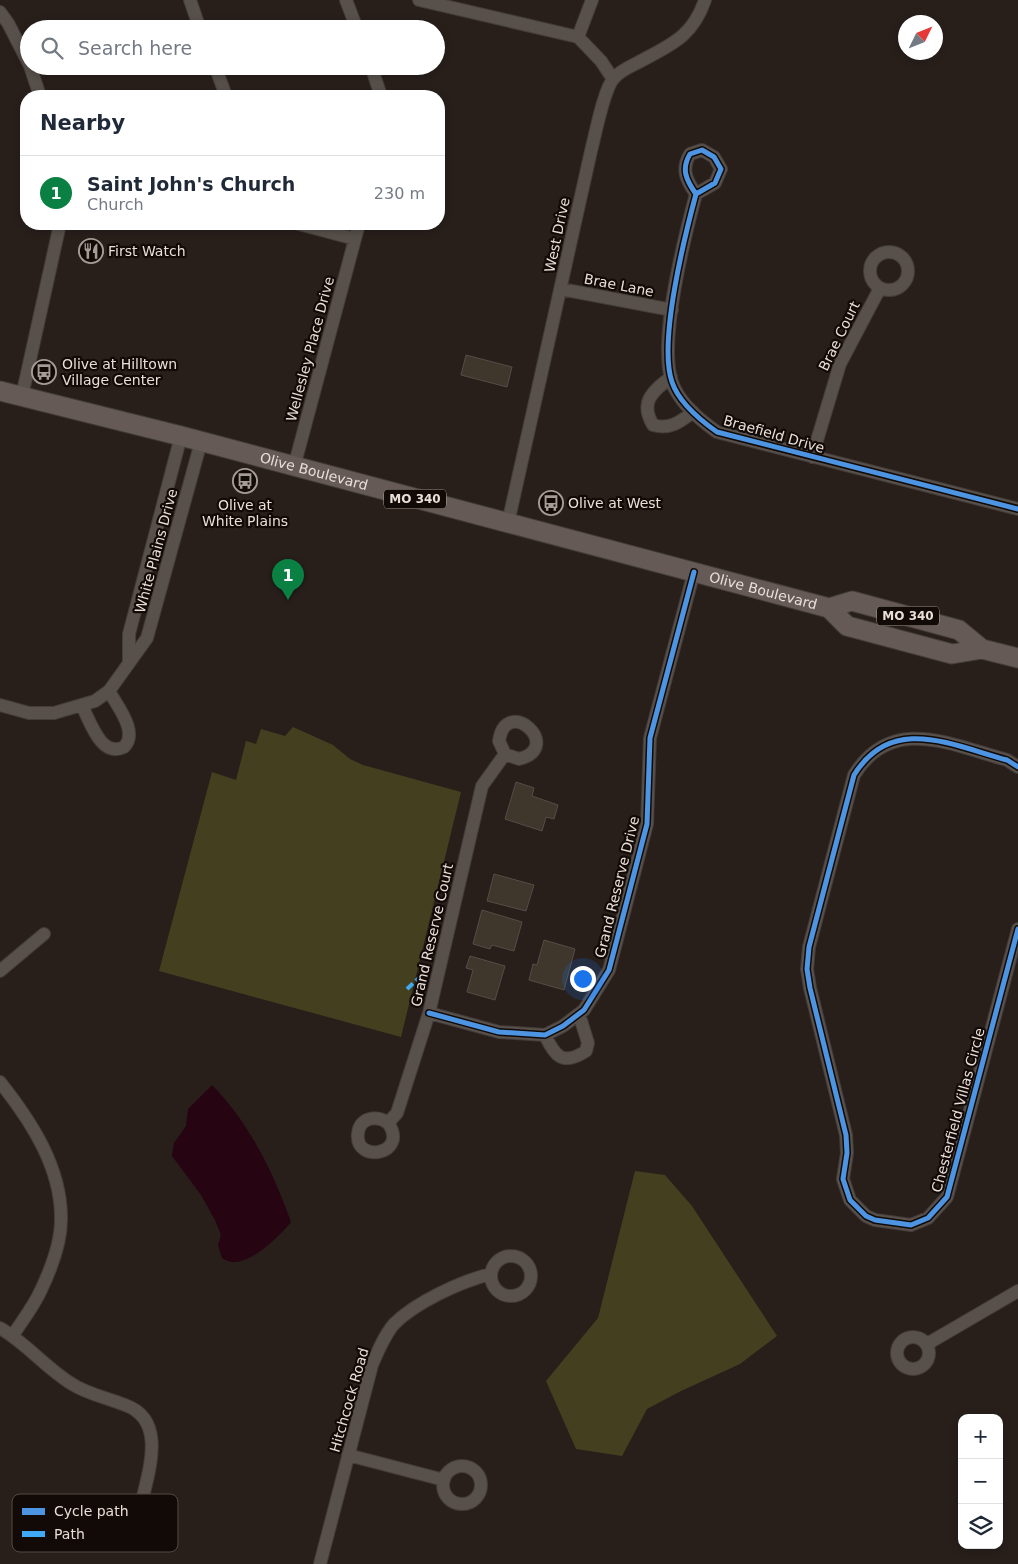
<!DOCTYPE html>
<html lang="en">
<head>
<meta charset="utf-8">
<style>
	:root { --surface:#fff; --page:#f6f6f7; --text:#1f2937; --muted:#747a83; --line:#e0e1e3; --accent:#0b8043 }
	body { margin:0; font-family:"DejaVu Sans",sans-serif; background:var(--page); color:var(--text) }
	.controls { position:absolute; right:15px; bottom:15px; display:grid; overflow:hidden; border-radius:10px; box-shadow:0 2px 8px #0003 }
	.controls button { width:45px; height:45px; display:grid; place-items:center; padding:0; border:0; border-bottom:1px solid var(--line); background:var(--surface); color:var(--text); font:25px sans-serif }
	.compass { position:absolute; left:898px; top:15px; width:45px; height:45px; border-radius:50%; background:var(--surface); box-shadow:0 2px 8px #0003; rotate:47deg }
	.you { position:absolute; left:582px; top:978px; width:18px; height:18px; margin:-12px; border:4px solid #fff; border-radius:50%; background:#1a73e8; box-shadow:0 0 0 8px #1a73e833 }
	.badge { display:grid; place-items:center; width:32px; height:32px; border-radius:50%; background:var(--accent); color:#fff; font-size:16px; font-weight:700 }
	.pin { position:absolute; translate:-50% -41px; filter:drop-shadow(0 1px 2px #0008) }
	.pin::after { content:''; position:absolute; top:26px; width:18px; height:15px; background:inherit; clip-path:polygon(0 0,100% 0,50% 100%) }
	.list { margin:0; padding:0; list-style:none }
	h2 { display:flex; justify-content:space-between; align-items:center; height:65px; margin:0; padding:0 20px; font-size:21px }
	h2 small { font-size:16px; font-weight:400; color:var(--muted) }
	.list li { display:grid; grid-template-columns:32px 1fr auto; gap:15px; align-items:center; box-sizing:border-box; height:75px; padding:0 20px; border-top:1px solid var(--line) }
	.list b { display:block; font-size:19px; white-space:nowrap }
	.list p { margin:0; font-size:16px; white-space:nowrap; color:var(--muted) }
	.list em { font-size:16px; font-style:normal; color:var(--muted) }
	.icon { flex:none; width:28px; height:28px; fill:none; stroke:currentColor; stroke-width:2; stroke-linecap:round; stroke-linejoin:round }
	.map { position:relative; flex:none; width:1018px; height:1564px; overflow:hidden }
	.search { position:absolute; background:var(--surface); box-shadow:0 2px 8px #0003; left:20px; top:20px; width:425px; height:55px; display:flex; align-items:center; gap:12px; box-sizing:border-box; padding:0 18px; border-radius:28px; color:var(--muted); font-size:19px }
	.panel { position:absolute; background:var(--surface); box-shadow:0 2px 8px #0003; left:20px; top:90px; width:425px; height:140px; border-radius:20px }
	.map>svg:first-child { display:block }
	.green { fill:#443f1e }
	.water { fill:#260412 }
	.building { fill:#3f362c; stroke:#544d48 }
	.lines { fill:none; stroke-linecap:round; stroke-linejoin:round }
	.street-casing { stroke:#443c39; stroke-width:14 }
	.primary-casing { stroke:#443c39; stroke-width:21 }
	.street { stroke:#57504b; stroke-width:12 }
	.primary { stroke:#655a56; stroke-width:19 }
	.quiet { stroke:#3fa9f5; stroke-width:4; stroke-dasharray:8 4; stroke-linecap:butt }
	.cycleway-casing { stroke:#110a06; stroke-width:8 }
	.cycleway { stroke:#4d94e3; stroke-width:5 }
	.labels { text-anchor:middle; dominant-baseline:central; stroke-width:4.5; stroke-linejoin:round; paint-order:stroke }
	.shield { fill:#110a06; stroke:#a99e99; stroke-width:1 }
	.shield-label { font-size:12px; font-weight:bold; fill:#eaded8 }
	.street-label { font-size:14px; fill:#eaded8; stroke:#110a06 }
	.poi-label { font-size:14px; fill:#eaded8; stroke:#110a06; text-anchor:start }
	.key { fill:#110a06; stroke:#524a45; stroke-width:1 }
	.key-label { font-size:14px; fill:#eaded8 }
</style>
</head>
<body>
<div class="map">
<svg width="1018" height="1564" viewBox="0 0 1018 1564">
	<rect width="100%" height="100%" fill="#281f1b"/>
	<!-- green -->
	<path class="green" d="M293,727L333,745L350,759L363,765L461,792L401,1037L159,971L212,772L236,780L246,741L256,744L261,729L285,736Z
		M635,1171L665,1175L692,1206L777,1336L740,1364L681,1391L647,1409L622,1456L576,1449L546,1381L598,1318Z"/>
	<!-- water -->
	<path class="water" d="M212,1085C250,1124 273,1172 291,1222C280,1236 252,1263 233,1262C230,1262 225,1260 222,1258L218,1245L221,1235L215,1220L201,1195L172,1156L174,1143L186,1126L188,1109Z"/>
	<!-- building -->
	<path class="building" d="M466,355L512,367L507,387L461,375Z
		M516,782L534,788L532,796L558,805L554,819L546,817L542,831L505,819Z
		M494,874L534,885L526,911L487,901Z
		M482,910L522,922L514,951L492,945L490,949L473,944Z
		M544,940L575,949L564,990L529,980L533,964L537,965Z
		M470,956L505,966L495,1000L467,992L473,970L466,968Z"/>
	<g class="lines">
		<defs>
			<path id="street" d="M190,0L200,29
				M346,0L357,29
				M419,0L578,37L601,61L613,79
				M0,12L8,23L29,64
				M578,37L592,0
				M30,66L40,96
				M215,66L226,96
				M371,66L381,96
				M696,194C686,180 681,169 690,154L702,150L714,157L721,169L715,183L696,194C685,235 658,342 672,382C679,403 700,420 717,432L1018,509
				M299,224L355,239
				M870 271a19 19 0 1 1 38 0a19 19 0 1 1-38 0Z
				M561,289L672,310
				M671,377C653,391 639,402 653,425C670,430 680,422 693,412
				M22,396L60,224
				M812,457L840,364L880,288
				M294,467L359,224
				M508,523L591,151C595,136 604,88 614,78C620,71 629,67 637,63C670,45 692,38 705,0
				M129,662V634L181,436
				M0,705L29,713H54L95,701L109,691L147,638L201,442
				M82,706C91,723 101,758 124,747C139,732 117,706 109,691
				M1018,767L1007,760C951,745 892,714 854,775L809,947L807,969L810,988L846,1135L847,1153L843,1179L850,1200L866,1216L875,1220L911,1225L928,1218L947,1197L1018,929
				M0,971L44,934
				M429,1013L499,1032L545,1035L563,1026L584,1010L609,970L647,824L650,738L694,572
				M545,1035C555,1057 563,1066 586,1051L588,1043L579,1014
				M0,1082C31,1121 62,1168 61,1220C61,1243 51,1269 41,1290C34,1306 22,1321 13,1335
				M388,1123C377,1115 360,1117 358,1133C354,1165 410,1154 388,1123L397,1113L429,1013L482,786L505,754L519,759C565,747 506,694 499,741L505,754
				M491 1276a20 20 0 1 1 40 0a20 20 0 1 1-40 0Z
				M0,1328C26,1343 46,1368 72,1384C87,1394 108,1398 125,1405C168,1420 148,1473 141,1505
				M897 1353a16 16 0 1 1 32 0a16 16 0 1 1-32 0Z
				M927,1344L1018,1291
				M348,1455L444,1480
				M443 1485a19 19 0 1 1 38 0a19 19 0 1 1-38 0Z
				M117 1521a17 17 0 1 1 34 0a17 17 0 1 1-34 0Z
				M320,1564L372,1365C378,1351 384,1336 394,1324C416,1302 460,1282 490,1274"/>
			<g id="primary">
				<path id="s1" d="M0,391L181,436L829,608L847,626L952,654L982,649"/>
				<path d="M829,608L852,601L959,630L982,649L1018,658"/>
			</g>
		</defs>
		<!-- street casing -->
		<use href="#street" class="street-casing"/>
		<!-- primary casing -->
		<use href="#primary" class="primary-casing"/>
		<!-- street -->
		<use href="#street" class="street"/>
		<!-- primary -->
		<use href="#primary" class="primary"/>
		<!-- quiet -->
		<path class="quiet" d="M407,989L420,977"/>
		<defs>
			<path id="cycleway" d="M696,194C686,180 681,169 690,154L702,150L714,157L721,169L715,183L696,194C685,235 658,342 672,382C679,403 700,420 717,432L1018,509
				M1018,767L1007,760C951,745 892,714 854,775L809,947L807,969L810,988L846,1135L847,1153L843,1179L850,1200L866,1216L875,1220L911,1225L928,1218L947,1197L1018,929
				M429,1013L499,1032L545,1035L563,1026L584,1010L609,970L647,824L650,738L694,572"/>
		</defs>
		<!-- cycleway casing -->
		<use href="#cycleway" class="cycleway-casing"/>
		<!-- cycleway -->
		<use href="#cycleway" class="cycleway"/>
	</g>
	<!-- icons -->
	<defs>
		<symbol id="restaurant-ring" viewBox="-11 -11 22 22"><circle r="9.5" fill="#110a06" stroke="#a69b96" stroke-width="1.5"/><path d="M-5-6h1v4h1v-4h1v4h1v-4h1v5L-1.5 .5V6h-2V.5L-5-1ZM5-6V6H3V1.5H1.5Q1.5-4 5-6Z" fill="#a69b96"/></symbol>
		<symbol id="bus-ring" viewBox="-11 -11 22 22"><circle r="9.5" fill="#110a06" stroke="#a69b96" stroke-width="1.5"/><path d="M-5-6H5V4H4V6H2V4H-2V6H-4V4H-5ZM-3.5-4V0h7V-4ZM-3.5 1.2v1.5H-2V1.2ZM2 1.2v1.5H3.5V1.2Z" fill="#a69b96"/></symbol>
	</defs>
	<g fill-rule="evenodd">
		<use href="#restaurant-ring" x="77" y="237" width="28" height="28"/>
		<use href="#bus-ring" x="30" y="358" width="28" height="28"/>
		<use href="#bus-ring" x="231" y="467" width="28" height="28"/>
		<use href="#bus-ring" x="537" y="489" width="28" height="28"/>
	</g>
	<g class="labels">
		<!-- shield labels -->
		<g class="shield">
			<rect x="384" y="489.5" width="62" height="19" rx="4"/>
			<rect x="877" y="606.5" width="62" height="19" rx="4"/>
		</g>
		<g class="shield-label">
			<text x="415" y="499">MO 340</text>
			<text x="908" y="616">MO 340</text>
		</g>
		<!-- street labels -->
		<g class="street-label">
			<text transform="translate(557 235) rotate(-78)">West Drive</text>
			<text transform="translate(619 285) rotate(11)">Brae Lane</text>
			<text transform="translate(839 336) rotate(-64)">Brae Court</text>
			<text transform="translate(310 349) rotate(-75)">Wellesley Place Drive</text>
			<text transform="translate(774 434) rotate(16)">Braefield Drive</text>
			<text stroke="none"><textPath href="#s1" startOffset="324">Olive Boulevard</textPath></text>
			<text transform="translate(156 551) rotate(-75)">White Plains Drive</text>
			<text stroke="none"><textPath href="#s1" startOffset="789">Olive Boulevard</textPath></text>
			<text transform="translate(617 887) rotate(-76)">Grand Reserve Drive</text>
			<text transform="translate(432 935) rotate(-77)">Grand Reserve Court</text>
			<text transform="translate(958 1110) rotate(-75)">Chesterfield Villas Circle</text>
			<text transform="translate(349 1400) rotate(-74)">Hitchcock Road</text>
		</g>
		<!-- poi labels -->
		<g class="poi-label">
			<text x="108" y="251">First Watch</text>
			<text x="62" y="364">Olive at Hilltown<tspan x="62" dy="16">Village Center</tspan></text>
			<text x="568" y="503">Olive at West</text>
			<text x="245" y="505" text-anchor="middle">Olive at<tspan x="245" dy="16">White Plains</tspan></text>
		</g>
	</g>
	<!-- legend -->
	<rect x="12" y="1494" width="166" height="58" rx="8" class="key"/>
	<rect x="22" y="1508" width="23" height="7" fill="#4d94e3"/>
	<rect x="22" y="1531" width="23" height="6" fill="#3fa9f5"/>
	<g class="key-label">
		<text x="54" y="1516">Cycle path</text>
		<text x="54" y="1539">Path</text>
	</g>
</svg>
<div class="controls">
<button>+</button>
<button>−</button>
<button><svg class="icon" aria-label="layers" viewBox="0 0 24 24"><path d="M12 4l9 5-9 5-9-5zM3 14l9 5 9-5"/></svg></button>
</div>
<svg class="compass" viewBox="-18 -18 36 36"><path d="M0-13l5 13h-10z" fill="#e53935"/><path d="M0 13l5-13h-10z" fill="#747a83"/></svg>
<div class="you"></div>
<div class="pin badge" style="left:288px;top:600px">1</div>
<div class="search"><svg class="icon" aria-label="search" viewBox="0 0 24 24"><circle cx="10" cy="10" r="6"/><path d="M15 15l6 6"/></svg>Search here</div>
<section class="panel">
<h2>Nearby<small></small></h2>
<ul class="list">
<li><span class="badge">1</span><div><b>Saint John's Church</b><p>Church</p></div><em>230 m</em></li>
</ul>
</section>
</div>
</body>
</html>
